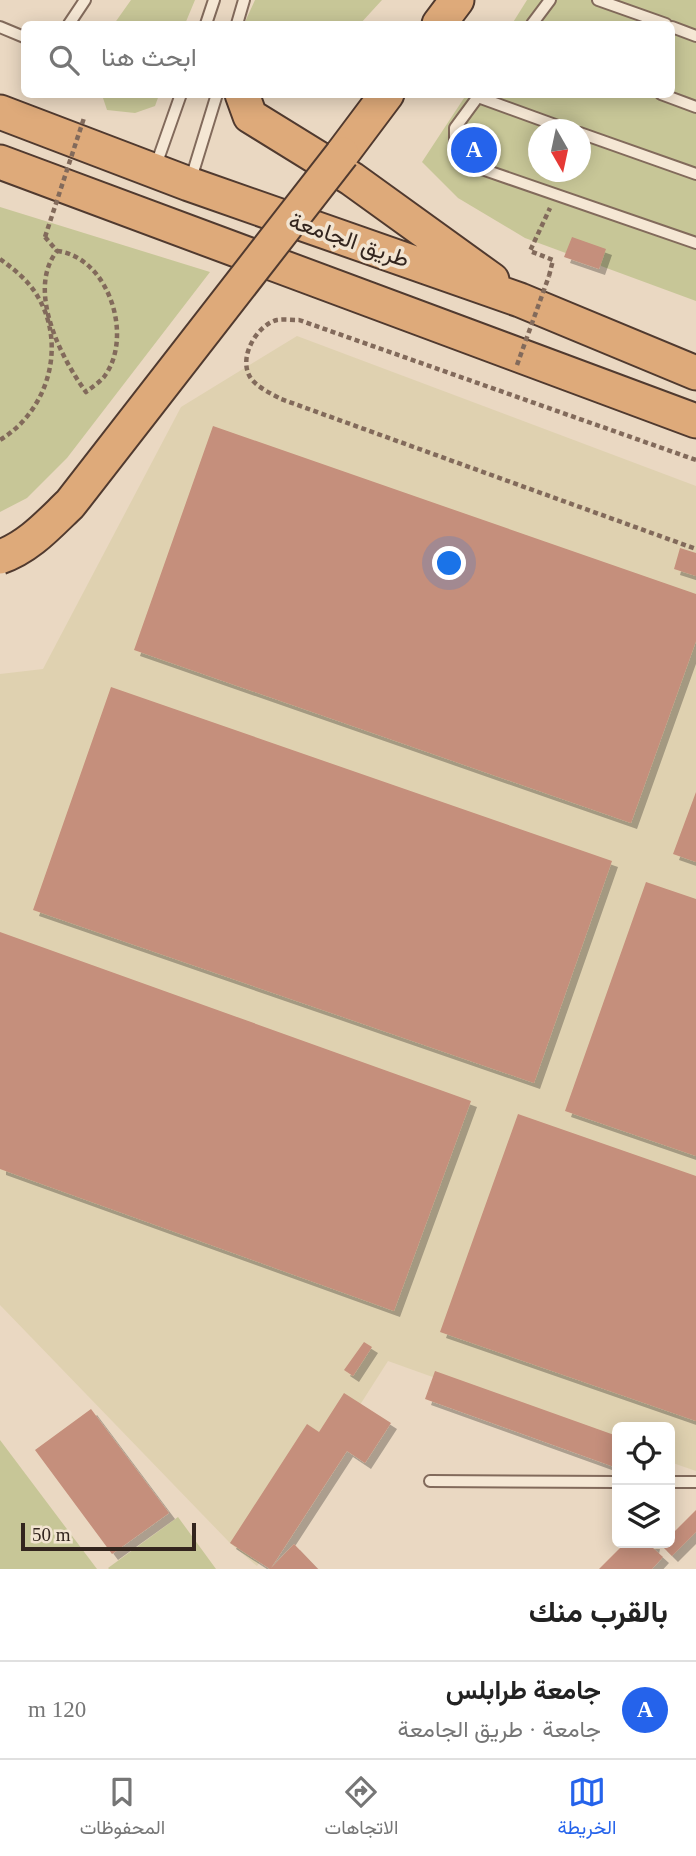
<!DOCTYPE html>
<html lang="ar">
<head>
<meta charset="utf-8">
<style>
	:root { --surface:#fff; --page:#f2f2f2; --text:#222; --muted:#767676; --line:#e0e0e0; --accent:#2563eb }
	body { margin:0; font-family:"Times New Roman",Vazirmatn,serif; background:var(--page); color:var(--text); direction:rtl }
	.controls { position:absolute; right:21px; bottom:21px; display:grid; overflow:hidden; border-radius:10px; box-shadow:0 4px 18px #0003 }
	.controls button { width:63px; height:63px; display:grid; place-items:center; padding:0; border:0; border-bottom:2px solid var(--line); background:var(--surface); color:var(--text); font:35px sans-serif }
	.compass { position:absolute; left:528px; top:119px; width:63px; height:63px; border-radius:50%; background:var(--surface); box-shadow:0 4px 18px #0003; rotate:171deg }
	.scale { position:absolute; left:21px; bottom:18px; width:175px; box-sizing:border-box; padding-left:7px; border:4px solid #33251e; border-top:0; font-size:19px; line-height:24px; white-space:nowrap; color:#33251e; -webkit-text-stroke:5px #f2e4d1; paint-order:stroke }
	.you { position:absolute; left:450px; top:564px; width:24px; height:24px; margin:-18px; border:5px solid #fff; border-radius:50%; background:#1a73e8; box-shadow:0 0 0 10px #1a73e833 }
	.badge { display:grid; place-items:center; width:46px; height:46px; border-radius:50%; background:var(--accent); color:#fff; font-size:23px; font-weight:700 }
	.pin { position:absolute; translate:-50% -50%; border:4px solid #fff; box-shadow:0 2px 7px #0006 }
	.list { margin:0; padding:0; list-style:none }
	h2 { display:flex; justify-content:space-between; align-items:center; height:91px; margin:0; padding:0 28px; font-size:30px }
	h2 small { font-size:23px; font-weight:400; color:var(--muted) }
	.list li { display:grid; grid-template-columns:46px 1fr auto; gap:21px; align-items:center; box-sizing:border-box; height:98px; padding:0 28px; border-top:2px solid var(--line) }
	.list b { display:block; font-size:26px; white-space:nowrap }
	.list p { margin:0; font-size:23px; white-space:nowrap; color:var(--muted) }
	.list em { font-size:23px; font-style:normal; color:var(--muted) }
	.icon { flex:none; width:38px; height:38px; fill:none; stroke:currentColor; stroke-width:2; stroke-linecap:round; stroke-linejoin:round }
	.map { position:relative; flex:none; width:696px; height:1569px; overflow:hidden; direction:ltr }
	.search { position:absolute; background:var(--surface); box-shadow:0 4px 18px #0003; left:21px; right:21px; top:21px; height:77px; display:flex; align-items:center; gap:18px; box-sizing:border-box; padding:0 24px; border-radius:10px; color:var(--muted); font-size:26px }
	.sheet { height:189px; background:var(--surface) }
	nav { display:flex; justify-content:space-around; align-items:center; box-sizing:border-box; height:98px; border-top:2px solid var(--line); background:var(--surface); font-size:19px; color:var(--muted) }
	nav a { display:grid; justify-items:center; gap:4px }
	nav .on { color:var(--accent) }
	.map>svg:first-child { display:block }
	.farmland { fill:#dfd1b0 }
	.green { fill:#c7c697; fill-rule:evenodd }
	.building { fill:#c58f7b; filter:url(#shadow) }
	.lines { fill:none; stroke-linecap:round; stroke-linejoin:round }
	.service-casing { stroke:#826a5b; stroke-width:14 }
	.trunk-casing { stroke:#503a2f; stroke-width:37 }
	.path { stroke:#826a5b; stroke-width:4.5; stroke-dasharray:5 3.5; stroke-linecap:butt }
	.service { stroke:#f5e7d4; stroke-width:10 }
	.trunk { stroke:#deaa7a; stroke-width:33 }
	.trunk-bridge-casing { stroke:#503a2f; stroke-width:37; stroke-linecap:butt }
	.path-bridge { stroke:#826a5b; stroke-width:4.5; stroke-dasharray:5 3.5; stroke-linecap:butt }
	.trunk-bridge { stroke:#deaa7a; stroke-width:33 }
	.labels { text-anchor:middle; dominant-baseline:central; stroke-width:7; stroke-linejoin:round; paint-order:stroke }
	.street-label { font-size:23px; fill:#33251e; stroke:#f2e4d1 }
</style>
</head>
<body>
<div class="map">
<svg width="696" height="1569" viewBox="0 0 696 1569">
	<defs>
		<filter id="shadow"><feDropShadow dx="6" dy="6" stdDeviation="0" flood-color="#0004"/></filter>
	</defs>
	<rect width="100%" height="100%" fill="#ead8c2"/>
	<!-- farmland -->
	<path class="farmland" d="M297,336L696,486V1471L670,1462V1427H617V1443L388,1361L257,1566L230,1543L0,1305V674L43,669L181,407Z"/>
	<!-- green -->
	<path class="green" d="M131,0H195L185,24H114Z
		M255,0H382L360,24H244Z
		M527,0H696V301L525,238L458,198L422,162L466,95L672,94V24H512ZM538,130H580V172H538Z
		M102,95V94L159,95L155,106L135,113L107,110Z
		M0,207L210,272L67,458L27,498L0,512Z
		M0,1440L97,1569H0Z
		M178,1517L216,1569H109L108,1568Z"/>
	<!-- building -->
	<path class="building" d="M572,237L606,249L599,269L564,257Z
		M213,426L696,594V641L631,823L134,650Z
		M680,548L696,553V576L674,569Z
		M111,687L612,861L534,1083L33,910Z
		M696,792V862L673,854Z
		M646,882L696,899V1156L565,1111Z
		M0,932L471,1101L394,1311L0,1169Z
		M518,1114L696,1176V1421L440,1332Z
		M364,1342L372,1347L353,1376L344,1370Z
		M435,1371L617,1436V1468L425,1399Z
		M344,1393L391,1423L365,1463L347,1451L271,1568L294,1544L318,1569H270L230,1543L307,1424L319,1432Z
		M91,1409L169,1513L112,1554L35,1450Z
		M696,1510V1532L672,1556L661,1545L670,1543V1536Z
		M625,1543H654L653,1548L663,1557L652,1569H599Z"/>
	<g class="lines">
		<defs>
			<path id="service" d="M598,0L666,24
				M69,24L85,0
				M206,24L214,0
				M237,24L244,0
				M532,24L550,0
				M0,27L24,37
				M672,27L696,36
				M480,94L455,128V148L473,166L696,243
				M661,94L696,107
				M478,97L569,130
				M580,133L696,174
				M155,168L181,94
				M190,182L217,94
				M430,1481L617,1482
				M670,1482H696"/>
			<path id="trunk" d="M439,24L457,0
				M242,94L250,116L352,179L492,280
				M0,112L189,184L520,300L696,373
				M342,154L387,94
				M0,162L696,421"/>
		</defs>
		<!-- service casing -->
		<use href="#service" class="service-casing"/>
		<!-- trunk casing -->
		<use href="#trunk" class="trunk-casing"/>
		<!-- path -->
		<path class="path" d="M45,237L57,251
			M57,251C108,257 133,334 106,374C102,381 92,387 86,392C61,358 26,290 57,251Z
			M0,259C15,270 29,281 38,297C67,346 48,411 0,440
			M549,276L553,260L530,251L550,208
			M696,460L299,320C293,320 284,319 277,320C257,325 238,357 250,377C256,387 272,394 281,399L696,549"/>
		<!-- service -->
		<use href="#service" class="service"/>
		<!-- trunk -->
		<use href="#trunk" class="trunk"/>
		<defs>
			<path id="trunk-bridge" d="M0,557C29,547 49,524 70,504L342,154"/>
		</defs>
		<!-- trunk-bridge casing -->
		<use href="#trunk-bridge" class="trunk-bridge-casing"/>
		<!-- path-bridge -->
		<path class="path-bridge" d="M45,237L84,118
			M517,365L549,276"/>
		<!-- trunk-bridge -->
		<use href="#trunk-bridge" class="trunk-bridge"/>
	</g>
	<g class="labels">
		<!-- street labels -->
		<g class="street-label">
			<text transform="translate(349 240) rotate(19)">طريق الجامعة</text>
		</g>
	</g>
</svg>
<div class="controls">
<button><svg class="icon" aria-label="locate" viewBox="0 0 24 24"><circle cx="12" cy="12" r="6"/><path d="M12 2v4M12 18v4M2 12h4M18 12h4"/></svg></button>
<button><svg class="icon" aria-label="layers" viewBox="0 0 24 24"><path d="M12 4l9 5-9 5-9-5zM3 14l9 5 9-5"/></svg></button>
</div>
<svg class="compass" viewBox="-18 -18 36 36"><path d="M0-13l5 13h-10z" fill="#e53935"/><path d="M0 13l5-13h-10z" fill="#767676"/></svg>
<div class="scale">50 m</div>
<div class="you"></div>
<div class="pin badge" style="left:474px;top:150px">A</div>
<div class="search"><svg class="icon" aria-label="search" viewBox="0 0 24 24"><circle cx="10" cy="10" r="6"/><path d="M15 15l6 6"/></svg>ابحث هنا</div>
</div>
<section class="sheet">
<h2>بالقرب منك<small></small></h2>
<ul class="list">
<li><span class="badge">A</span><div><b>جامعة طرابلس</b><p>جامعة · طريق الجامعة</p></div><em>120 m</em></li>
</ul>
</section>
<nav>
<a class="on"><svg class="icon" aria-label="map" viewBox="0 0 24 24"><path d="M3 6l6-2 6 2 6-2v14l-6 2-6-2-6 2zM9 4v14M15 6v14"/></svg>الخريطة</a>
<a><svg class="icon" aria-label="directions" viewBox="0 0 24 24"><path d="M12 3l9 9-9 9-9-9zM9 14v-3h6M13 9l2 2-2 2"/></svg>الاتجاهات</a>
<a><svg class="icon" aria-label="saved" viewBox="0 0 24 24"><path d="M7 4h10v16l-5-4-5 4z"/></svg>المحفوظات</a>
</nav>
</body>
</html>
